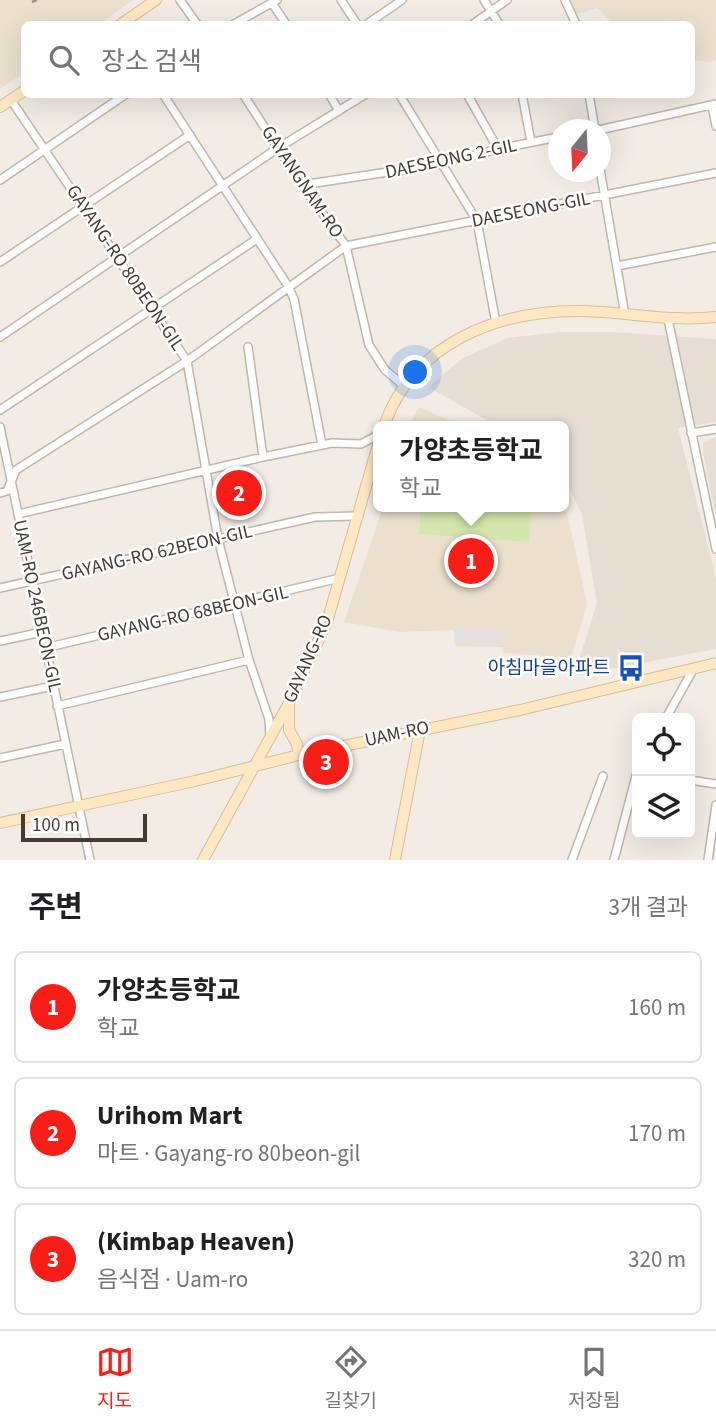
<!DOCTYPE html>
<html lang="ko">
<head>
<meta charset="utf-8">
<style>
	:root { --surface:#fff; --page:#f6f6f6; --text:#202124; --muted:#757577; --line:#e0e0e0; --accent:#f71e17 }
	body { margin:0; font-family:"Source Sans 3","Noto Sans KR",sans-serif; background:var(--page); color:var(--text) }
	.controls { position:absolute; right:21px; bottom:21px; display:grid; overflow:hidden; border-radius:10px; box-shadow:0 7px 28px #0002 }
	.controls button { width:63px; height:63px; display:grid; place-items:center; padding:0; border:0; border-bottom:2px solid var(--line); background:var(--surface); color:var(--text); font:35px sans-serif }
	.compass { position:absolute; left:548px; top:119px; width:63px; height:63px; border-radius:50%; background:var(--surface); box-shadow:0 7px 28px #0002; rotate:198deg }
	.scale { position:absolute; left:21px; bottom:18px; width:126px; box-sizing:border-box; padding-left:7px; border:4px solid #443c34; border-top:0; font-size:19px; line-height:24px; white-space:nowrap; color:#443c34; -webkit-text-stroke:5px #fff; paint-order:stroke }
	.you { position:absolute; left:416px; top:373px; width:24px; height:24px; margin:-18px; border:5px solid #fff; border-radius:50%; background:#1a73e8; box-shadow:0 0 0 10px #1a73e833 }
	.badge { display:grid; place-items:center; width:46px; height:46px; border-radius:50%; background:var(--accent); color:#fff; font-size:23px; font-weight:700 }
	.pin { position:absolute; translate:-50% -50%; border:4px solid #fff; box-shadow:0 2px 7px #0006 }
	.popup { position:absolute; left:373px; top:421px; width:196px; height:91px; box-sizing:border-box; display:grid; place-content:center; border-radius:10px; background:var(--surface); filter:drop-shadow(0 2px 5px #0005); font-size:23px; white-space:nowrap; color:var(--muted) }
	.popup b { font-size:26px; color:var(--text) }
	.popup::after { content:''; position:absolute; left:50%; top:100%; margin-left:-14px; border:14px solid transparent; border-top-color:var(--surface) }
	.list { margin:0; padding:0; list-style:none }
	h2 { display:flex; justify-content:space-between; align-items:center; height:91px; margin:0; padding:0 28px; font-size:30px }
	h2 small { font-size:23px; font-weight:400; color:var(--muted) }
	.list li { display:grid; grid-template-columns:46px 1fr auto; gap:21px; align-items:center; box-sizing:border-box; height:112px; margin:0 14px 14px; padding:0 14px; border:2px solid var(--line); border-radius:10px }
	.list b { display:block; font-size:26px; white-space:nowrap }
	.list p { margin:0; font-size:23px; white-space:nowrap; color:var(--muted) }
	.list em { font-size:23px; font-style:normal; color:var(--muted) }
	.icon { flex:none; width:38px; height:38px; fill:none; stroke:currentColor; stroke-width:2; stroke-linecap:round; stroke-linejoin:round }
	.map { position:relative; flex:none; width:716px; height:860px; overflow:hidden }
	.search { position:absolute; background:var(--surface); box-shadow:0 7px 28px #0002; left:21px; right:21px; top:21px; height:77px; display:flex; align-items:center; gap:18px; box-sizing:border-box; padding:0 24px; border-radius:10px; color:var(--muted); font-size:26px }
	.sheet { height:469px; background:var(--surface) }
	nav { display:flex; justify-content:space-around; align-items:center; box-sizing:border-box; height:98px; border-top:2px solid var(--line); background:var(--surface); font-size:19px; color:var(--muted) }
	nav a { display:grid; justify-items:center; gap:4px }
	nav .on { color:var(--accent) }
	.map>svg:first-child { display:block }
	.residential { fill:#e6ded3 }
	.education { fill:#ebe0ce }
	.green { fill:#d3e6ad }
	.parking { fill:#e3e0dd }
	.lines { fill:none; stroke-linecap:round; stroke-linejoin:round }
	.street-casing { stroke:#c0b6aa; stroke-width:10 }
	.secondary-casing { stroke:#d5bd97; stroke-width:12 }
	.street { stroke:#fff; stroke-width:7 }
	.secondary { stroke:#fee8c3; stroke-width:10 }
	.rail { stroke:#949494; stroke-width:2.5; stroke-dasharray:9 9; stroke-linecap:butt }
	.labels { text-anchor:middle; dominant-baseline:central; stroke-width:5; stroke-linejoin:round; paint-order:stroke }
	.street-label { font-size:19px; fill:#443c34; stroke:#fff }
	.transit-label { font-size:19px; fill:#164399; stroke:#fff; text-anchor:end }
</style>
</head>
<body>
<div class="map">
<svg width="716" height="860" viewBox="0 0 716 860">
	<rect width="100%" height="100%" fill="#f2ece4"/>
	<!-- residential -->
	<path class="residential" d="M559,332H613L716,339V422L678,428L716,578V649L579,675V660L597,603L582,514L564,477V426H497L428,387L463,358L508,338Z
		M716,437V517L703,452V443Z"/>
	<!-- education -->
	<path class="education" d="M0,0H133L99,24H24V73L0,89Z
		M567,0H716V59L711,62L692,60V24H613L597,8L574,15Z
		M419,407L462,426H409Z
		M383,507H564L568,517L587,604L571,658L504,653L503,647L455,646L454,630L400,632L344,622Z"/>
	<!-- green -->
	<path class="green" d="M421,507H532L529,542L419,534Z"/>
	<!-- parking -->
	<path class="parking" d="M455,628L504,630L503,646L455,644Z"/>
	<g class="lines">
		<defs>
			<path id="street" d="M180,0L197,24
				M341,0L357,24
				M484,0L499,24
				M565,0L576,24
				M272,3L286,24
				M234,24L277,0
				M367,24L402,0
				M473,24L507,0
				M163,94L288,286L294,299L322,445
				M243,94L302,185L346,246L369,345L385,370L403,385
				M329,94L339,111
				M399,94L477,221L496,323
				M467,94L498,149
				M522,94L531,142
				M589,94L595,130
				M11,100L187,361L218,539L249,660L269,719L270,736
				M712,105L716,126
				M599,130L716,104
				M600,169L625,315
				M0,180L126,94
				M302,185L441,164L498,149L558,137
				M0,262L190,135
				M617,266L716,247
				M668,319L716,549
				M0,337L278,148L366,94
				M248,347L263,457
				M0,410L257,239
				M0,427L90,860
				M691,433L716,429
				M0,493L7,491L16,470L187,361L346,246L716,173
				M18,514L263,457L332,443L361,444L378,435
				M0,588L315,517L356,516
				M0,641L42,632
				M45,648L340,578
				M0,697L53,686
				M57,706L249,660
				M666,718L694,668
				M0,758L65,744
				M690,780L716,784
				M572,860L603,776
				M614,860L637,772
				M708,860L716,805"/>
			<path id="secondary" d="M121,24L156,0
				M0,107L24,91
				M384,426C413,342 499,310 582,311C627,312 671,322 716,317
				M289,705V730L297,744L299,755
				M0,823L195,781L299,755L520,710L716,663
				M203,860L289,703L327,622L378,445
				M395,860L420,730"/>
		</defs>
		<!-- street casing -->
		<use href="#street" class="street-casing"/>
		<!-- secondary casing -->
		<use href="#secondary" class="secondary-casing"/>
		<!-- street -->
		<use href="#street" class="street"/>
		<!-- secondary -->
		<use href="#secondary" class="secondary"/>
		<!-- rail -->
		<path class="rail" d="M32,2L37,0"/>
	</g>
	<!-- icons -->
	<defs>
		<symbol id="bus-bare" viewBox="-9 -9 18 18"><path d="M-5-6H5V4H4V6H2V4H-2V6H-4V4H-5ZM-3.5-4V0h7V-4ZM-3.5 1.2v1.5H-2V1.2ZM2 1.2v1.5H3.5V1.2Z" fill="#1a4fb4" stroke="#fff" stroke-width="2.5" paint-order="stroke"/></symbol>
	</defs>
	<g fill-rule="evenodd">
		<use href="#bus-bare" x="612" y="649" width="38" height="38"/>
	</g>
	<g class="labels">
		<!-- street labels -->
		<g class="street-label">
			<text transform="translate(451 159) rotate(-12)">DAESEONG 2-GIL</text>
			<text transform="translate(302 182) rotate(56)">GAYANGNAM-RO</text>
			<text transform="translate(531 210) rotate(-11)">DAESEONG-GIL</text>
			<text transform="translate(125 268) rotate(56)">GAYANG-RO 80BEON-GIL</text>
			<text transform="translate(157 553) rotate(-13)">GAYANG-RO 62BEON-GIL</text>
			<text transform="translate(37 606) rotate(78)">UAM-RO 246BEON-GIL</text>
			<text transform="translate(193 614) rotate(-13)">GAYANG-RO 68BEON-GIL</text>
			<text transform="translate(308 659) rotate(-66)">GAYANG-RO</text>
			<text transform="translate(397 734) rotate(-12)">UAM-RO</text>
		</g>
		<!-- transit labels -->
		<g class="transit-label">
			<text x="610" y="668">아침마을아파트</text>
		</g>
	</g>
</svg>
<div class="controls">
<button><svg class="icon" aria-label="locate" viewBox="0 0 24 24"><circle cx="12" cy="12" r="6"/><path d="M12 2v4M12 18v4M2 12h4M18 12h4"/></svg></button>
<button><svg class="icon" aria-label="layers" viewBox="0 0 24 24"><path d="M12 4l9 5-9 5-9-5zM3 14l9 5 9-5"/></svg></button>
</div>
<svg class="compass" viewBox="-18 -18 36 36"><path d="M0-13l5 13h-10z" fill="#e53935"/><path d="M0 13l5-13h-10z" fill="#757577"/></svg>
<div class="scale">100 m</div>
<div class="you"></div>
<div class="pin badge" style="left:471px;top:561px">1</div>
<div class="popup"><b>가양초등학교</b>학교</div>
<div class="pin badge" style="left:239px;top:493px">2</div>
<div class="pin badge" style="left:326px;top:762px">3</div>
<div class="search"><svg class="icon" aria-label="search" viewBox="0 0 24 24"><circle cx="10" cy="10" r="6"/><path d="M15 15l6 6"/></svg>장소 검색</div>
</div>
<section class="sheet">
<h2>주변<small>3개 결과</small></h2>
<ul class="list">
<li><span class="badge">1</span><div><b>가양초등학교</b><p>학교</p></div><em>160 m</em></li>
<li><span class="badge">2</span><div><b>Urihom Mart</b><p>마트 · Gayang-ro 80beon-gil</p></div><em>170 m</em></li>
<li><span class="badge">3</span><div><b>(Kimbap Heaven)</b><p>음식점 · Uam-ro</p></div><em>320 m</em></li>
</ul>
</section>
<nav>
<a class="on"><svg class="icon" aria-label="map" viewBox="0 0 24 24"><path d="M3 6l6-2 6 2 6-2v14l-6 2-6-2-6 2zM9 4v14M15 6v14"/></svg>지도</a>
<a><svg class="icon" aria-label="directions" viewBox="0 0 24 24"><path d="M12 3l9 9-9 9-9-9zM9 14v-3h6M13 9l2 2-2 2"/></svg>길찾기</a>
<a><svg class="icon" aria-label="saved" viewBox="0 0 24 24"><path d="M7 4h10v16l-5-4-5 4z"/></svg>저장됨</a>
</nav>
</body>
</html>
